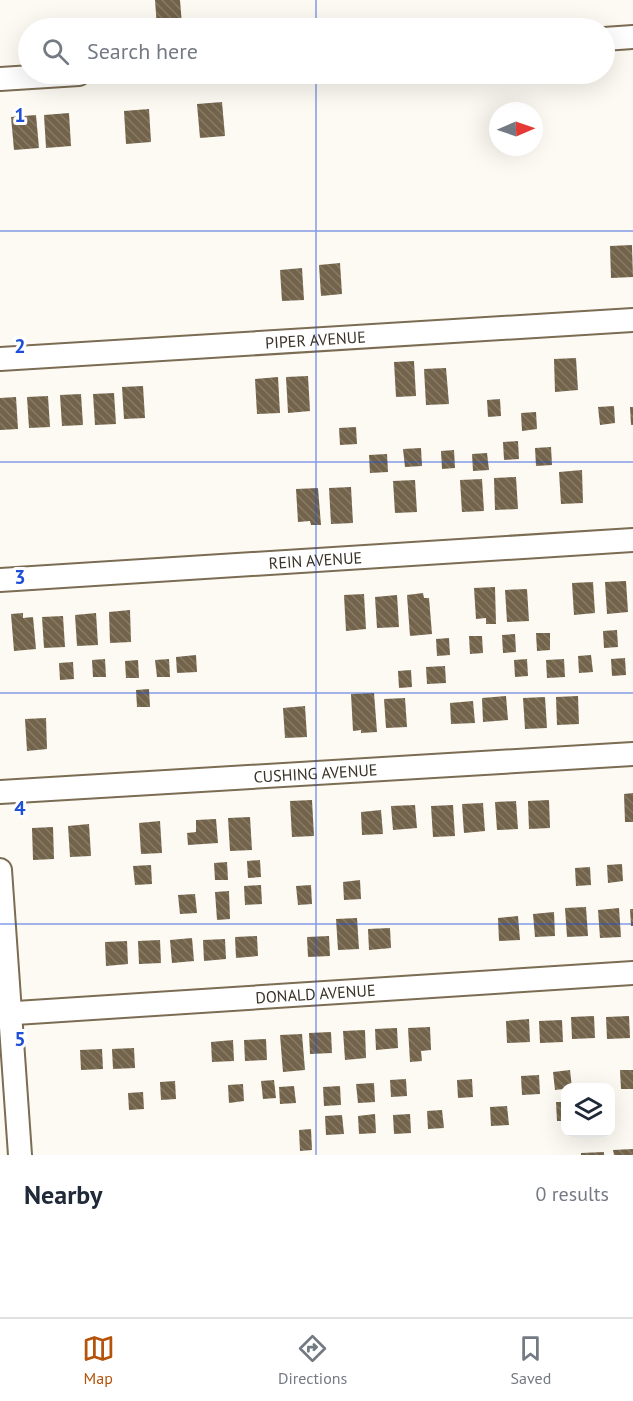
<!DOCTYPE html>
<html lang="en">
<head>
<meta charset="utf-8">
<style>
	:root { --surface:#fff; --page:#f2f2f3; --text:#1f2937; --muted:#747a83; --line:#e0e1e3; --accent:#b45309 }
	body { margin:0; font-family:"PT Sans",sans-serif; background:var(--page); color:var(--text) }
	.controls { position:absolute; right:18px; bottom:18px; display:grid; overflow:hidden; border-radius:12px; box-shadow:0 6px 24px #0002 }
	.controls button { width:54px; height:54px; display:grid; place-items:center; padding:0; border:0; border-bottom:2px solid var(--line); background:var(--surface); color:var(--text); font:30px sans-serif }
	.compass { position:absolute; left:489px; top:102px; width:54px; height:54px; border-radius:50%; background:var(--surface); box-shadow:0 6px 24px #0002; rotate:88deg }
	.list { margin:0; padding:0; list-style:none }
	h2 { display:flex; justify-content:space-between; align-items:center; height:78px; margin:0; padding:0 24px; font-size:26px }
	h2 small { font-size:20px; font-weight:400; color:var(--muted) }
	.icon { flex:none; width:33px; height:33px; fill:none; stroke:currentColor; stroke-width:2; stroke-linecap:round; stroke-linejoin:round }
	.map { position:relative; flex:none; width:633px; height:1155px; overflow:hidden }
	.search { position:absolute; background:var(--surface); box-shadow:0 6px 24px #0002; left:18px; right:18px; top:18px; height:66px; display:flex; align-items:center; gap:15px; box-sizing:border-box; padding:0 21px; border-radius:33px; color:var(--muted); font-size:22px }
	.sheet { height:162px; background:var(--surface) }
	nav { display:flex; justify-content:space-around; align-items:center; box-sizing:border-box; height:84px; border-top:2px solid var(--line); background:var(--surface); font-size:16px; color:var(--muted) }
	nav a { display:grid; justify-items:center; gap:3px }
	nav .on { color:var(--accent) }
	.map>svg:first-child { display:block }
	.building { fill:url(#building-back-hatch) }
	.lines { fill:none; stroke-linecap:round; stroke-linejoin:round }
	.minor-casing { stroke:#7b6c53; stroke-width:26 }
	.minor { stroke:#fff; stroke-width:22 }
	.grid { fill:none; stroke:#1d4ed8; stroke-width:1.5; stroke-opacity:0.55 }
	.labels { text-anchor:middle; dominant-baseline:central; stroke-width:6; stroke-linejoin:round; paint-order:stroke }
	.street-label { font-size:16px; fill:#383227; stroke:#fff }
	.grid-label { font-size:20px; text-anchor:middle; font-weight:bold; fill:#1d4ed8; stroke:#fff; stroke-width:6; stroke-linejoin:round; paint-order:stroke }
</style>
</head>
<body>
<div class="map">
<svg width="633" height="1155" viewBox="0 0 633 1155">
	<defs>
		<pattern id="building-back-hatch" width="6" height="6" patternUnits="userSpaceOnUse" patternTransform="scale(1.5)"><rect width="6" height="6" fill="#72634a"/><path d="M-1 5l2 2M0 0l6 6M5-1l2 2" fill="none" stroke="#867b67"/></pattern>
	</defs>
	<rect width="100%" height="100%" fill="#fdfaf4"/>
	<!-- building -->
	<path class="building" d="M155,0H180L182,25L157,27Z
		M222,102L225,136L200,138L197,104Z
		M149,109L151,142L126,144L124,111Z
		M69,113L71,146L46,148L44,115Z
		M36,115L39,148L14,150L11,117Z
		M632,245L633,277L611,278L610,246Z
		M340,263L342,294L321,296L319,265Z
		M302,268L304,300L282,301L280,270Z
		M576,358L578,390L555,392L554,359Z
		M414,361L416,396L396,397L394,362Z
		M446,368L449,404L426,405L424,369Z
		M308,376L310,411L288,413L286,377Z
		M278,377L280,413L257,414L255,379Z
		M143,386L145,418L124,419L122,387Z
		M114,393L116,424L95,425L93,394Z
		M81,394L83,425L62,426L60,395Z
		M48,396L50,427L29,428L27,397Z
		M16,397L18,429L0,430V398Z
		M500,399L501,416L488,417L487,400Z
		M614,406L615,423L600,425L598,407Z
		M630,407H633V425H631Z
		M536,412L537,429L522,431L521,413Z
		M356,427L357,444L340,445L339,428Z
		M518,441L519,459L504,460L503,442Z
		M551,447L552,465L536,466L535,448Z
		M421,448L422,466L405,467L403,449Z
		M454,450L455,468L442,469L441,451Z
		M487,453L489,470L473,471L472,454Z
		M387,454L388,472L370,473L369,455Z
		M582,470L583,503L561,504L559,472Z
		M516,477L518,509L495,510L494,478Z
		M482,479L484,511L462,512L460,480Z
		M415,480L417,512L395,513L393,481Z
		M351,487L353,523L331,524L329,488Z
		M318,488L321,525H311L310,521L298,522L296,489Z
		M626,581L628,612L607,614L605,582Z
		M593,582L595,613L574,615L572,583Z
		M495,587L496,624H486V618L476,619L474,588Z
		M527,589L529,621L507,622L505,590Z
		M423,593L424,598H429L432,634L410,636L407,595Z
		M364,594L366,629L346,631L344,595Z
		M397,595L399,627L377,628L375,597Z
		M130,610L131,642L110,643L109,612Z
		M23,613V618L33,617L36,649L14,651L11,614Z
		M96,613L98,645L77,646L75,615Z
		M63,616L65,647L44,648L42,617Z
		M617,630L618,647L604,648L603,631Z
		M536,633H550V650L537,651Z
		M515,634L516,652L503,653L502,635Z
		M469,636H482L483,653L470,654Z
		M449,638L450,655L437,656L436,639Z
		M196,655L197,672L177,673L176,657Z
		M591,655L593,672L579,673L578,656Z
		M625,658L626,675L612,676L611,659Z
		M105,659L106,677H93L92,660Z
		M169,659L170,677H157L155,660Z
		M527,659L528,676L515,677L514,660Z
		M564,659L565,677L547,678L546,660Z
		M138,660L139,678H126L125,661Z
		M73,662L74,679L60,680L59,663Z
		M445,666L446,683L427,684L426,667Z
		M411,670L412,687L399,688L398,671Z
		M149,689L150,707H137L136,690Z
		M374,693L377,732L361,733V730L353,731L351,694Z
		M506,696L508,720L483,722L482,698Z
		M578,696L579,724L557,725L556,697Z
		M545,697L547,728L525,729L523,698Z
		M405,698L407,727L386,728L384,699Z
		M473,701L475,723L451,724L450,703Z
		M305,706L307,737L285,738L283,708Z
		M46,718L47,749L27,751L25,719Z
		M633,793V822H625L624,794Z
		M312,800L314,836L292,837L290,801Z
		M549,800L550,828L529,829L528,801Z
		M516,801L518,829L497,830L495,802Z
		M483,803L485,831L464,833L462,804Z
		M415,805L417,828L393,830L391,806Z
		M453,805L455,836L433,837L431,806Z
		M381,810L383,834L362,835L361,812Z
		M250,817L252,850L230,851L228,818Z
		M216,819L218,843L188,845L187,833L196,832V820Z
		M160,821L162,853L141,854L139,823Z
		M89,824L91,856L70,857L68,826Z
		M53,827L54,859L33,860L32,828Z
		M260,860L261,877L248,878L247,861Z
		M227,862L228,880H215L214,863Z
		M622,864L623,881L608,883L607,865Z
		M151,865L152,884L135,885L133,866Z
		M590,867L591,885L576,886L575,868Z
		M360,880L361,899L344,900L343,882Z
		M261,885L262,904L245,905L244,886Z
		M311,885L312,904L298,905L296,886Z
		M229,891L230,919L217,920L215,892Z
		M195,894L197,913L180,914L178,895Z
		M586,907L588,936L567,937L565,908Z
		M619,908L621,937L600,938L598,910Z
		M630,909H633V926H631Z
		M554,912L555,936L535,937L533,914Z
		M518,916L520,940L499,941L498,918Z
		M357,918L359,949L338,950L336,919Z
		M390,928L391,948L369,950L368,929Z
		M257,936L258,956L236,958L235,937Z
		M329,936L330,956L308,957L307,937Z
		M192,938L194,961L172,963L170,940Z
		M225,939L226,959L204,961L203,940Z
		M160,940L161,963L139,964L138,941Z
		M127,941L128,964L106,966L105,942Z
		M594,1016L595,1038L572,1039L571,1017Z
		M629,1016L630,1038L607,1039L606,1017Z
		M529,1019L530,1042L507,1043L506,1021Z
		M562,1020L563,1042L540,1043L539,1021Z
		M430,1027L431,1050L421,1051L422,1061L410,1062L408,1028Z
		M397,1028L398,1048L376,1050L375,1029Z
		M365,1030L366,1058L345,1060L343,1031Z
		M331,1032L332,1053L310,1054L309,1033Z
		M302,1034L305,1070L283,1072L280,1035Z
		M266,1039L267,1060L245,1061L244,1040Z
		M233,1040L234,1061L212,1062L211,1042Z
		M134,1048L135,1068L113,1069L112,1049Z
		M102,1049L103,1069L81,1070L80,1050Z
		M570,1070L572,1088L555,1090L553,1072Z
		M620,1070H633V1089H621Z
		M539,1075L540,1094L522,1095L521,1076Z
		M406,1079L407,1096L391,1097L390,1080Z
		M472,1079L473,1097L458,1098L457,1080Z
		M274,1080L276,1098L263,1099L261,1081Z
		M175,1081L176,1099L161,1100L160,1082Z
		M374,1083L375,1102L358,1103L356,1084Z
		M243,1084L244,1101L229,1103L228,1085Z
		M294,1086L296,1103L280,1104L279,1087Z
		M340,1086L341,1105L324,1106L323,1087Z
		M143,1092L144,1109L129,1110L128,1093Z
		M556,1102H566V1121H557Z
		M507,1106L509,1125L491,1126L490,1107Z
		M442,1110L444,1128L428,1129L427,1111Z
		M375,1114L376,1133L359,1134L358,1116Z
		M410,1114L411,1133L394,1134L393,1115Z
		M342,1115L344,1134L326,1135L325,1116Z
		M311,1129L312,1150L300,1151L299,1130Z
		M633,1149V1155H614L613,1150Z
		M604,1152V1155H581V1153Z"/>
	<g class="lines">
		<defs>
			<g id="minor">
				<path d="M604,39L633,37"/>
				<path d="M0,79L79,74"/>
				<path id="s1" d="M0,359L633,320"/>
				<path id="s2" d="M0,580L633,540"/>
				<path id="s3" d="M0,792L633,754"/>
				<path d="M0,870L20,1155"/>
				<path id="s4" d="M0,1014L633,973"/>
			</g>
		</defs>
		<!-- minor casing -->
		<use href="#minor" class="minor-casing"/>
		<!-- minor -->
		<use href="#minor" class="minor"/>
	</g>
	<!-- grid -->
	<path class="grid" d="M316,0V28M316,74V1155M0,231H633M0,462H633M0,693H633M0,924H633"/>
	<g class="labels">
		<!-- street labels -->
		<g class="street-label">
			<text stroke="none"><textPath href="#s1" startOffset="316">PIPER AVENUE</textPath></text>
			<text stroke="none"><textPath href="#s2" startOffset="316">REIN AVENUE</textPath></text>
			<text stroke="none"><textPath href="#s3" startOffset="316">CUSHING AVENUE</textPath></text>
			<text stroke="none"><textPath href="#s4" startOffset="316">DONALD AVENUE</textPath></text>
		</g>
	</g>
	<g class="grid-label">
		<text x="20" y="122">1</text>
		<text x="20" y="353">2</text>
		<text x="20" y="584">3</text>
		<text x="20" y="815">4</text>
		<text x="20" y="1046">5</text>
	</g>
</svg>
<div class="controls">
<button><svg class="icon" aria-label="layers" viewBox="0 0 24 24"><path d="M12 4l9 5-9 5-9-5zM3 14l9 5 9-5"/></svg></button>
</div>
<svg class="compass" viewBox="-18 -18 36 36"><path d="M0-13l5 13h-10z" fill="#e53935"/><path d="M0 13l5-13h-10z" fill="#747a83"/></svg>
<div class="search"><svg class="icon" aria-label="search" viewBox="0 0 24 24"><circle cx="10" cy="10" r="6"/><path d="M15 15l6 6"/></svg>Search here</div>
</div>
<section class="sheet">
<h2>Nearby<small>0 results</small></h2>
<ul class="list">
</ul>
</section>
<nav>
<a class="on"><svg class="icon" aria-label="map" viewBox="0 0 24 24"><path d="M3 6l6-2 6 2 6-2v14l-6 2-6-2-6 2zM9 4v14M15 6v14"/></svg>Map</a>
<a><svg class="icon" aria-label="directions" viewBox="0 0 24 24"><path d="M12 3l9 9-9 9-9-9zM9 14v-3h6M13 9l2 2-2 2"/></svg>Directions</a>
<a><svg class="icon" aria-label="saved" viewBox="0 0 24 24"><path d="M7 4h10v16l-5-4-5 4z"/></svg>Saved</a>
</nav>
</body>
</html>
